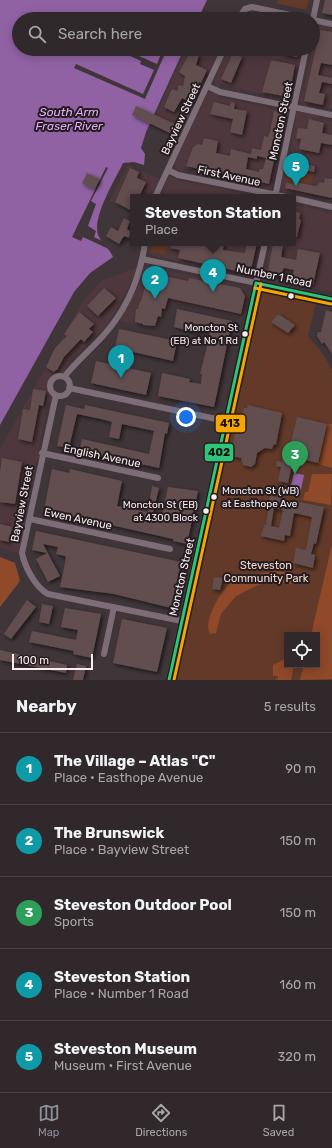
<!DOCTYPE html>
<html lang="en">
<head>
<meta charset="utf-8">
<style>
	:root { --surface:#30282b; --page:#383033; --text:#f1f3f6; --muted:#a8a6a9; --line:#4b4447; --accent:#8c9099 }
	body { margin:0; font-family:Rubik,sans-serif; background:var(--page); color:var(--text) }
	.controls { position:absolute; right:12px; bottom:12px; display:grid; overflow:hidden; border-radius:0px; box-shadow:0 2px 10px #0003 }
	.controls button { width:36px; height:36px; display:grid; place-items:center; padding:0; border:0; border-bottom:1px solid var(--line); background:var(--surface); color:var(--text); font:20px sans-serif }
	.scale { position:absolute; left:12px; bottom:10px; width:81px; box-sizing:border-box; padding-left:4px; border:2px solid #f9edf1; border-top:0; font-size:11px; line-height:14px; white-space:nowrap; color:#f9edf1; -webkit-text-stroke:3px #241c1e; paint-order:stroke }
	.you { position:absolute; left:186px; top:417px; width:14px; height:14px; margin:-10px; border:3px solid #fff; border-radius:50%; background:#1a73e8; box-shadow:0 0 0 6px #1a73e833 }
	.badge { display:grid; place-items:center; width:26px; height:26px; border-radius:50%; background:var(--accent); color:#fff; font-size:13px; font-weight:700 }
	.pin { position:absolute; translate:-50% -33px; filter:drop-shadow(0 1px 2px #0008) }
	.pin::after { content:''; position:absolute; top:21px; width:14px; height:12px; background:inherit; clip-path:polygon(0 0,100% 0,50% 100%) }
	.popup { position:absolute; left:130px; top:194px; width:166px; height:52px; box-sizing:border-box; display:grid; place-content:center; border-radius:0px; background:var(--surface); filter:drop-shadow(0 1px 3px #0005); font-size:13px; white-space:nowrap; color:var(--muted) }
	.popup b { font-size:15px; color:var(--text) }
	.popup::after { content:''; position:absolute; left:50%; top:100%; margin-left:-8px; border:8px solid transparent; border-top-color:var(--surface) }
	.list { margin:0; padding:0; list-style:none }
	h2 { display:flex; justify-content:space-between; align-items:center; height:52px; margin:0; padding:0 16px; font-size:17px }
	h2 small { font-size:13px; font-weight:400; color:var(--muted) }
	.list li { display:grid; grid-template-columns:26px 1fr auto; gap:12px; align-items:center; box-sizing:border-box; height:72px; padding:0 16px; border-top:1px solid var(--line) }
	.list b { display:block; font-size:15px; white-space:nowrap }
	.list p { margin:0; font-size:13px; white-space:nowrap; color:var(--muted) }
	.list em { font-size:13px; font-style:normal; color:var(--muted) }
	.icon { flex:none; width:22px; height:22px; fill:none; stroke:currentColor; stroke-width:2; stroke-linecap:round; stroke-linejoin:round }
	.map { position:relative; flex:none; width:332px; height:680px; overflow:hidden }
	.search { position:absolute; background:var(--surface); box-shadow:0 2px 10px #0003; left:12px; right:12px; top:12px; height:44px; display:flex; align-items:center; gap:10px; box-sizing:border-box; padding:0 14px; border-radius:22px; color:var(--muted); font-size:15px }
	.sheet { height:412px; background:var(--surface) }
	nav { display:flex; justify-content:space-around; align-items:center; box-sizing:border-box; height:56px; border-top:1px solid var(--line); background:var(--surface); font-size:11px; color:var(--muted) }
	nav a { display:grid; justify-items:center; gap:2px }
	nav .on { color:var(--accent) }
	.map>svg:first-child { display:block }
	.built { fill:#4e373d }
	.green { fill:#633a29; fill-rule:evenodd }
	.forest { fill:#904929 }
	.water { fill:#9062a3 }
	.pier { fill:#403639 }
	.building { fill:#624e50; fill-rule:evenodd; filter:url(#shadow) }
	.lines { fill:none; stroke-linecap:round; stroke-linejoin:round }
	.minor { stroke:#7c6d77; stroke-width:6 }
	.bus-1-casing { stroke:#241c1e; stroke-width:6 }
	.bus-2-casing { stroke:#241c1e; stroke-width:6 }
	.bus-1 { stroke:#2dc577; stroke-width:3 }
	.bus-2 { stroke:#f7a600; stroke-width:3 }
	.bus-dot { fill:#f9edf1; stroke:#241c1e; stroke-width:1.5 }
	.labels { text-anchor:middle; dominant-baseline:central; stroke-width:4; stroke-linejoin:round; paint-order:stroke }
	.bus-label { font-size:10px; fill:#f9edf1; stroke:#241c1e; text-anchor:end }
	.street-label { font-size:11px; fill:#f9edf1; stroke:#241c1e }
	.park-label { font-size:11px; fill:#f1d9cf; stroke:#241c1e }
	.water-label { font-size:12px; font-style:italic; fill:#e2adfa; stroke:#241c1e }
	.line-badge { stroke:#241c1e; stroke-width:1.5 }
	.pale-badge-label { font-size:11px; text-anchor:middle; font-weight:bold; fill:#111 }
</style>
</head>
<body>
<div class="map">
<svg width="332" height="680" viewBox="0 0 332 680">
	<defs>
		<filter id="shadow"><feDropShadow dx="2" dy="2" stdDeviation="2" flood-color="#0009"/></filter>
	</defs>
	<rect width="100%" height="100%" fill="#403639"/>
	<!-- built -->
	<path class="built" d="M249,11L252,12L287,19H242L245,13Z
		M322,25L332,29V109L308,103L307,107H305L299,100L302,95L313,49L314,29L317,26Z
		M186,49H220L179,137L152,124L136,106L156,114Z
		M228,49H301V57L299,67L296,69L291,93L292,98L290,101L283,102L280,97L272,96L271,99L268,95L239,89V93L236,88L220,84L219,89L216,87L214,81Z
		M213,92L217,94V97L277,110L282,107L289,112L281,143L280,154L278,157L273,182L274,184L271,189L265,190L263,185L185,168L182,172L176,169L175,163L206,96L209,93Z
		M303,111L320,116L319,119L332,122V201L328,203L327,202L330,199L306,194L301,198L303,194L292,192L287,194L283,193L280,188L285,164L290,155L293,153L291,149L296,116L297,113Z
		M128,165L160,179L151,197H133V211L110,201Z
		M172,177L179,180L256,197H162L167,180Z
		M304,203L308,208L332,213V292L279,281L274,283L268,281L265,276L270,246L268,243H293V205L305,208Z
		M148,243H260L254,265L255,271L249,275L153,256L148,252Z
		M150,265L159,269L244,287L248,294L244,318L171,302L156,329L120,321L141,280L143,268Z
		M138,267L135,275L107,326L72,358L63,374L56,375L50,381L51,399L47,407L40,440L39,458L35,464L19,553L0,547V449L84,299L103,280Z"/>
	<!-- green -->
	<path class="green" d="M277,0H309L306,10L276,3Z
		M289,167L314,172L309,194L285,188Z
		M151,243H168L165,255L151,252Z
		M267,292L316,302L308,336L323,354L332,370V680H176L233,408L235,405L259,297L262,293ZM287,635H317V665H287Z"/>
	<!-- forest -->
	<path class="forest" d="M327,424H332V468L318,464Z
		M312,474H332L331,505L303,500L305,492H308Z
		M332,544V679L300,680L304,665H317V635H311Z
		M0,557L15,563L20,581L0,607Z
		M277,571L290,573L294,576L292,584L276,581L258,585L236,596L221,614L216,633L210,634C202,622 222,587 234,581C247,575 263,573 277,571Z
		M287,658V665H294L291,680H275L278,679V676H273V665Z"/>
	<!-- water -->
	<path class="water" d="M0,0H207L198,19H19V49H184L146,132L141,148L145,154L144,165L134,162L123,163C115,180 90,220 99,237C103,245 110,249 113,257L90,273L74,292L0,425Z
		M294,473L304,475L300,495L289,493Z"/>
	<!-- pier -->
	<path class="pier" d="M115,49H123L157,64L163,49H167L145,99L74,68L76,64L143,94L154,70L140,64L141,61Z
		M106,167L108,168L91,201L96,204L88,226L96,231L94,237L108,244L113,251L83,237L81,241L72,237Z"/>
	<!-- building -->
	<path class="building" d="M325,0H332V15L322,13Z
		M320,30L332,32V65L321,63L318,75L332,78V84L322,82L319,93L325,94L323,105L304,101Z
		M284,49H298L297,57L283,54Z
		M191,51L199,55L196,65L207,70L201,83L199,82L197,96L193,104L182,98L174,112L164,107L172,89L177,91L179,85L183,86L185,76L179,72Z
		M233,53L242,57L231,83L221,79Z
		M271,60L295,65L289,97L262,92Z
		M214,102L230,106L231,102L235,103L234,109L247,111L242,135L230,132L233,119L210,114Z
		M136,106L177,125L174,132L171,131L170,133L132,115Z
		M274,111L284,113L269,184L186,166L193,147L198,144L202,145L204,138L218,141L216,153L230,156L231,149L251,154L252,148L261,150L264,136L268,137L270,132ZM257,156L266,158L263,169H260L259,172L246,169L248,157L257,159Z
		M309,119L324,123L322,133L332,135V145L321,143L319,153L299,149L301,139L296,138L298,128L307,129Z
		M292,156L304,159L303,164L315,166L314,172L289,167Z
		M130,168L139,172L137,178L146,182L139,197H133L132,211L115,202Z
		M87,173L100,179L94,189L82,183Z
		M325,178L332,179V198L285,188L286,183L293,184V182L317,186L320,182L324,183Z
		M293,211L300,213L299,219L301,220L297,237L293,236Z
		M124,218L130,221L127,229L131,232L129,238L124,236L119,244L106,236L111,227L118,231Z
		M171,243H203L218,246V243H224L223,250L245,253L247,243H257L250,274L178,258L180,250L170,248Z
		M273,244L283,246L281,257L296,260L298,249L320,253L313,285L291,281L294,270L284,268L280,277L269,275L270,271H268Z
		M155,274L188,281L189,278L240,288L245,296L241,314L168,298L165,309L162,308L161,317L158,316L155,326L143,325V324L135,322L136,309H138L140,301H141L147,280H149L150,278L154,279Z
		M104,288L116,298L98,316L87,306Z
		M177,309L232,321L214,407L158,396L162,373L190,379L189,382L201,384L202,374H200L210,335L209,332L199,330L198,333L174,327Z
		M326,310L332,312V354L324,342L322,344L317,336L318,332H321Z
		M79,312L94,324L89,329L93,332L84,342L81,339L64,357L57,370H56L54,372L46,367L55,348L67,336L64,334Z
		M278,314L295,325L288,333L271,322Z
		M119,329L177,341L173,361L115,348Z
		M96,361L151,373L146,395L91,383Z
		M33,389L46,391L43,406L39,405L32,442L18,439L23,409L30,410Z
		M66,405L84,409L85,405L169,423L167,434L165,433L159,468L94,454V456L79,453L82,439L149,454L154,431L122,424L119,439L109,437L112,422L101,419L77,414L69,448L57,446Z
		M248,405L282,413L276,445L274,444L272,449L265,448L257,453L255,464L251,467L243,465L241,458L230,456L239,416H242L244,408H247Z
		M297,417L327,424L318,463L294,457L288,483L278,481L281,467L276,466L277,461L282,462L283,458L287,459Z
		M2,458L22,462L15,504L0,502V472Z
		M52,469L69,473L70,469L122,481L117,506L148,512L152,486L159,488L153,513L162,515L168,487L198,491L187,544L173,541V539L44,510Z
		M270,496L324,507L316,544L314,543L311,554L315,555L313,568L293,563L296,548L306,550L312,517L294,513L290,536L285,535L284,541L261,536L264,525H266ZM274,508L283,510L279,528L271,526Z
		M0,524L12,527L9,542L0,540Z
		M36,531L181,562L171,608L114,594L60,587L66,558L65,556L56,554L58,547L43,544L60,576L48,582L36,559L47,553L32,550Z
		M214,577L223,578L220,590L212,589Z
		M27,600L36,607L11,639L4,634Z
		M42,604L53,606L49,624L39,622Z
		M65,608L101,614L92,658L73,654L74,651L29,642L32,631L76,640L78,630L61,627Z
		M122,619L167,628L157,672L113,663Z
		M0,650L67,665L66,673L0,660Z
		M77,664L86,666L83,680H73Z"/>
	<g class="lines">
		<!-- minor -->
		<path class="minor" d="M238,19L245,9L252,7L309,19
			M313,19L317,0
			M313,20L332,24
			M207,86L220,92L332,115
			M168,170L178,175L287,197
			M155,197L224,49
			M275,197L306,49
			M293,198L332,207
			M142,259L332,299
			M50 386a10 10 0 1 1 20 0a10 10 0 1 1-20 0Z
			M64,377C75,363 89,351 102,337C126,311 140,278 145,243
			M69,388L226,421
			M56,395L22,553C25,567 35,587 48,594L182,621
			M42,453L158,478
			M30,519L170,549
			M104,654L114,607
			M169,680L265,243"/>
		<defs>
			<path id="bus-1" d="M256,283L332,299
				M169,680L256,283"/>
			<path id="bus-2" d="M255,288L331,304
				M174,680L261,284"/>
		</defs>
		<!-- bus-1 casing -->
		<use href="#bus-1" class="bus-1-casing"/>
		<!-- bus-2 casing -->
		<use href="#bus-2" class="bus-2-casing"/>
		<!-- bus-1 -->
		<use href="#bus-1" class="bus-1"/>
		<!-- bus-2 -->
		<use href="#bus-2" class="bus-2"/>
	</g>
	<!-- markers -->
	<g class="bus-dot">
		<circle cx="291" cy="296" r="3.5"/>
		<circle cx="245" cy="334" r="3.5"/>
		<circle cx="214" cy="497" r="3.5"/>
		<circle cx="206" cy="511" r="3.5"/>
	</g>
	<g class="labels">
		<!-- bus labels -->
		<g class="bus-label">
			<text x="238" y="328">Moncton St<tspan x="238" dy="13">(EB) at No 1 Rd</tspan></text>
			<text x="222" y="491" text-anchor="start">Moncton St (WB)<tspan x="222" dy="13">at Easthope Ave</tspan></text>
			<text x="198" y="505">Moncton St (EB)<tspan x="198" dy="13">at 4300 Block</tspan></text>
		</g>
		<!-- street labels -->
		<g class="street-label">
			<text transform="translate(181 119) rotate(-65)">Bayview Street</text>
			<text transform="translate(281 121) rotate(-78)">Moncton Street</text>
			<text transform="translate(229 176) rotate(12)">First Avenue</text>
			<text transform="translate(274 276) rotate(12)">Number 1 Road</text>
			<text transform="translate(102 456) rotate(12)">English Avenue</text>
			<text transform="translate(22 504) rotate(-79)">Bayview Street</text>
			<text transform="translate(78 519) rotate(12)">Ewen Avenue</text>
			<text transform="translate(182 577) rotate(-77)">Moncton Street</text>
		</g>
		<!-- park labels -->
		<g class="park-label">
			<text x="266" y="565">Steveston<tspan x="266" dy="13">Community Park</tspan></text>
		</g>
		<!-- water labels -->
		<g class="water-label">
			<text x="69" y="112">South Arm<tspan x="69" dy="14">Fraser River</tspan></text>
		</g>
	</g>
	<g class="line-badge">
		<rect x="215" y="414" width="31" height="19" rx="4" fill="#f7a600"/>
		<rect x="204" y="443" width="30" height="19" rx="4" fill="#2dc577"/>
	</g>
	<g class="pale-badge-label">
		<text x="230" y="427">413</text>
		<text x="219" y="456">402</text>
	</g>
</svg>
<div class="controls">
<button><svg class="icon" aria-label="locate" viewBox="0 0 24 24"><circle cx="12" cy="12" r="6"/><path d="M12 2v4M12 18v4M2 12h4M18 12h4"/></svg></button>
</div>
<div class="scale">100 m</div>
<div class="you"></div>
<div class="pin badge" style="left:121px;top:378px;background:#0f9aa8">1</div>
<div class="pin badge" style="left:155px;top:299px;background:#0f9aa8">2</div>
<div class="pin badge" style="left:295px;top:474px;background:#2e9e5b">3</div>
<div class="pin badge" style="left:213px;top:292px;background:#0f9aa8">4</div>
<div class="popup"><b>Steveston Station</b>Place</div>
<div class="pin badge" style="left:296px;top:186px;background:#0f9aa8">5</div>
<div class="search"><svg class="icon" aria-label="search" viewBox="0 0 24 24"><circle cx="10" cy="10" r="6"/><path d="M15 15l6 6"/></svg>Search here</div>
</div>
<section class="sheet">
<h2>Nearby<small>5 results</small></h2>
<ul class="list">
<li><span class="badge" style="background:#0f9aa8">1</span><div><b>The Village – Atlas &quot;C&quot;</b><p>Place · Easthope Avenue</p></div><em>90 m</em></li>
<li><span class="badge" style="background:#0f9aa8">2</span><div><b>The Brunswick</b><p>Place · Bayview Street</p></div><em>150 m</em></li>
<li><span class="badge" style="background:#2e9e5b">3</span><div><b>Steveston Outdoor Pool</b><p>Sports</p></div><em>150 m</em></li>
<li><span class="badge" style="background:#0f9aa8">4</span><div><b>Steveston Station</b><p>Place · Number 1 Road</p></div><em>160 m</em></li>
<li><span class="badge" style="background:#0f9aa8">5</span><div><b>Steveston Museum</b><p>Museum · First Avenue</p></div><em>320 m</em></li>
</ul>
</section>
<nav>
<a class="on"><svg class="icon" aria-label="map" viewBox="0 0 24 24"><path d="M3 6l6-2 6 2 6-2v14l-6 2-6-2-6 2zM9 4v14M15 6v14"/></svg>Map</a>
<a><svg class="icon" aria-label="directions" viewBox="0 0 24 24"><path d="M12 3l9 9-9 9-9-9zM9 14v-3h6M13 9l2 2-2 2"/></svg>Directions</a>
<a><svg class="icon" aria-label="saved" viewBox="0 0 24 24"><path d="M7 4h10v16l-5-4-5 4z"/></svg>Saved</a>
</nav>
</body>
</html>
